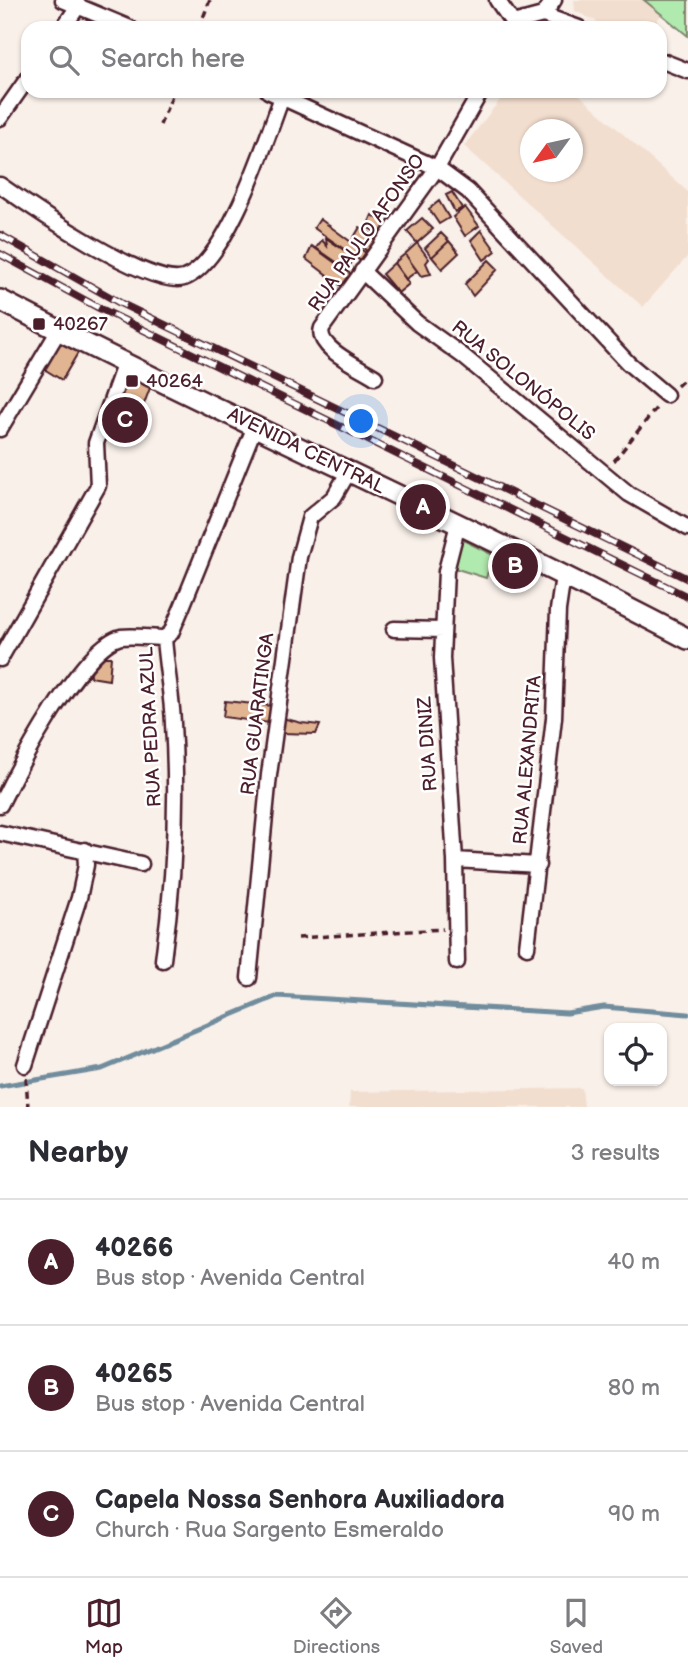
<!DOCTYPE html>
<html lang="en">
<head>
<meta charset="utf-8">
<style>
	:root { --surface:#fff; --page:#f2f2f3; --text:#2b2b33; --muted:#7c7c81; --line:#e1e1e2; --accent:#4a1f2b }
	body { margin:0; font-family:"Balsamiq Sans",sans-serif; background:var(--page); color:var(--text) }
	.controls { position:absolute; right:21px; bottom:21px; display:grid; overflow:hidden; border-radius:14px; box-shadow:0 2px 5px #0004 }
	.controls button { width:63px; height:63px; display:grid; place-items:center; padding:0; border:0; border-bottom:2px solid var(--line); background:var(--surface); color:var(--text); font:35px sans-serif }
	.compass { position:absolute; left:520px; top:119px; width:63px; height:63px; border-radius:50%; background:var(--surface); box-shadow:0 2px 5px #0004; rotate:237deg }
	.you { position:absolute; left:362px; top:422px; width:24px; height:24px; margin:-18px; border:5px solid #fff; border-radius:50%; background:#1a73e8; box-shadow:0 0 0 10px #1a73e833 }
	.badge { display:grid; place-items:center; width:46px; height:46px; border-radius:50%; background:var(--accent); color:#fff; font-size:23px; font-weight:700 }
	.pin { position:absolute; translate:-50% -50%; border:4px solid #fff; box-shadow:0 2px 7px #0006 }
	.list { margin:0; padding:0; list-style:none }
	h2 { display:flex; justify-content:space-between; align-items:center; height:91px; margin:0; padding:0 28px; font-size:30px }
	h2 small { font-size:23px; font-weight:400; color:var(--muted) }
	.list li { display:grid; grid-template-columns:46px 1fr auto; gap:21px; align-items:center; box-sizing:border-box; height:126px; padding:0 28px; border-top:2px solid var(--line) }
	.list b { display:block; font-size:26px; white-space:nowrap }
	.list p { margin:0; font-size:23px; white-space:nowrap; color:var(--muted) }
	.list em { font-size:23px; font-style:normal; color:var(--muted) }
	.icon { flex:none; width:38px; height:38px; fill:none; stroke:currentColor; stroke-width:2; stroke-linecap:round; stroke-linejoin:round }
	.map { position:relative; flex:none; width:688px; height:1107px; overflow:hidden }
	.search { position:absolute; background:var(--surface); box-shadow:0 2px 5px #0004; left:21px; right:21px; top:21px; height:77px; display:flex; align-items:center; gap:18px; box-sizing:border-box; padding:0 24px; border-radius:21px; color:var(--muted); font-size:26px }
	.sheet { height:469px; background:var(--surface) }
	nav { display:flex; justify-content:space-around; align-items:center; box-sizing:border-box; height:98px; border-top:2px solid var(--line); background:var(--surface); font-size:19px; color:var(--muted) }
	nav a { display:grid; justify-items:center; gap:4px }
	nav .on { color:var(--accent) }
	.map>svg:first-child { display:block }
	.built { fill:#f2decf; fill-rule:evenodd }
	.green { fill:#b1eaae; stroke:#7e846c; stroke-width:2 }
	.lines { fill:none; stroke-linecap:round; stroke-linejoin:round }
	.stream { stroke:#708c9d; stroke-width:5 }
	.building { fill:#e1b591; stroke:#4a1f2b; stroke-width:2 }
	.minor-casing { stroke:#4a1f2b; stroke-width:19 }
	.tertiary-casing { stroke:#4a1f2b; stroke-width:24 }
	.path { stroke:#4a1f2b; stroke-width:3.5; stroke-dasharray:7 5; stroke-linecap:butt }
	.minor { stroke:#fff; stroke-width:14 }
	.tertiary { stroke:#fff; stroke-width:19 }
	.rail-casing { stroke:#4a1f2b; stroke-width:8 }
	.rail { stroke:#fff; stroke-width:5; stroke-dasharray:16; stroke-linecap:butt }
	.poi-dot { fill:#4a1f2b; stroke:#fff; stroke-width:2.5 }
	.labels { text-anchor:middle; dominant-baseline:central; stroke-width:5; stroke-linejoin:round; paint-order:stroke }
	.street-label { font-size:19px; fill:#4a1f2b; stroke:#fff }
	.poi-label { font-size:19px; fill:#4a1f2b; stroke:#fff; text-anchor:start }
</style>
</head>
<body>
<div class="map">
<svg width="688" height="1107" viewBox="0 0 688 1107">
	<rect width="100%" height="100%" fill="#f9f0e9"/>
	<filter id="ink" filterUnits="userSpaceOnUse"><feTurbulence type="fractalNoise" baseFrequency=".0143" numOctaves="2"/><feDisplacementMap in="SourceGraphic" scale="14" xChannelSelector="R" yChannelSelector="G"/><feConvolveMatrix kernelMatrix="1 2 1 2 8 2 1 2 1" color-interpolation-filters="sRGB"/></filter>
	<g filter="url(#ink)">
		<!-- built -->
		<path class="built" d="M574,0H645L662,14L652,28H610L575,11Z
			M507,91H575L688,192V256L643,307L464,146ZM530,130H572V172H530Z
			M582,1088L584,1107H349L350,1092Z"/>
		<!-- green -->
		<path class="green" d="M644,0H688V36Z
			M461,539L493,555L486,578L454,568Z"/>
		<g class="lines">
			<!-- stream -->
			<path class="stream" d="M0,1086L102,1069L277,996L567,1013L604,1007L688,1014"/>
		</g>
		<!-- building -->
		<path class="building" d="M452,192L462,208L455,212L446,195Z
			M439,201L449,218L439,224L429,209Z
			M465,207L479,226L465,236L453,217Z
			M372,215L390,226L384,237L367,227Z
			M422,218L433,229L417,243L407,231Z
			M320,219L370,256L365,264L314,228Z
			M360,227L377,238L368,252L353,239Z
			M481,230L496,251L484,260L471,240Z
			M441,233L449,241L432,257L425,248Z
			M326,238L354,257L348,270L316,248L322,240L327,246Z
			M449,241L459,253L442,269L432,257Z
			M417,243L429,259L426,263L431,274L421,276L405,254Z
			M312,246L352,275L343,287L306,259Z
			M405,254L417,271L406,279L394,263Z
			M489,260L498,269L473,296L465,284Z
			M394,263L409,284L398,293L382,274Z
			M61,338L79,351L62,380L44,369Z
			M129,376L150,388L130,441L108,432Z
			M101,657H111L109,680L90,677L92,667Z
			M225,701L273,706L270,723L223,717Z
			M282,718L302,723L320,725L316,734L281,733Z"/>
		<g class="lines">
			<defs>
				<path id="minor" d="M63,0L130,28
					M497,0L513,23
					M543,15L554,0
					M513,23L543,15L579,28
					M63,28L79,5
					M660,60L688,71
					M268,91L437,168L468,191L628,363L666,395
					M0,118L28,78
					M0,185C31,207 150,289 184,278C227,263 266,140 282,97
					M362,271L417,323L463,356L629,494L688,528
					M375,377C360,367 315,348 322,328L437,168L481,91
					M0,429L59,330
					M394,629L443,630
					M164,638L171,633L182,607L255,426
					M0,659L98,486L96,443L124,365
					M0,805C18,768 82,646 121,637C134,635 151,638 164,638
					M0,833L141,864
					M455,860L538,865
					M527,947L554,718L558,610L563,576
					M163,960C174,882 178,802 173,724C172,695 166,667 164,638
					M457,962L455,860L442,658L446,571L458,524
					M249,978L269,775L299,557L310,517L334,497L349,471
					M25,1065L79,898L86,865L85,850"/>
				<path id="tertiary" d="M0,300C226,418 461,520 688,639"/>
			</defs>
			<!-- minor casing -->
			<use href="#minor" class="minor-casing"/>
			<!-- tertiary casing -->
			<use href="#tertiary" class="tertiary-casing"/>
			<!-- path -->
			<path class="path" d="M199,28L210,0
				M160,125L174,91
				M677,386L688,376
				M614,461L657,407
				M298,938L443,929
				M26,1078L28,1107"/>
			<!-- minor -->
			<use href="#minor" class="minor"/>
			<!-- tertiary -->
			<use href="#tertiary" class="tertiary"/>
			<defs>
				<path id="rail" d="M0,235L122,304L688,579
					M0,254L99,308L688,597"/>
			</defs>
			<!-- rail casing -->
			<use href="#rail" class="rail-casing"/>
			<!-- rail -->
			<use href="#rail" class="rail"/>
		</g>
	</g>
	<!-- markers -->
	<g class="poi-dot">
		<rect x="32" y="317" width="14" height="14" rx="3.5"/>
		<rect x="125" y="374" width="14" height="14" rx="3.5"/>
	</g>
	<g class="labels">
		<!-- street labels -->
		<g class="street-label">
			<text transform="translate(367 233) rotate(-55)">RUA PAULO AFONSO</text>
			<text transform="translate(523 381) rotate(39)">RUA SOLONÓPOLIS</text>
			<text transform="translate(306 451) rotate(26)">AVENIDA CENTRAL</text>
			<text transform="translate(258 714) rotate(-83)">RUA GUARATINGA</text>
			<text transform="translate(151 727) rotate(-93)">RUA PEDRA AZUL</text>
			<text transform="translate(428 744) rotate(-94)">RUA DINIZ</text>
			<text transform="translate(528 760) rotate(-85)">RUA ALEXANDRITA</text>
		</g>
		<!-- poi labels -->
		<g class="poi-label">
			<text x="53" y="324">40267</text>
			<text x="146" y="381">40264</text>
		</g>
	</g>
</svg>
<div class="controls">
<button><svg class="icon" aria-label="locate" viewBox="0 0 24 24"><circle cx="12" cy="12" r="6"/><path d="M12 2v4M12 18v4M2 12h4M18 12h4"/></svg></button>
</div>
<svg class="compass" viewBox="-18 -18 36 36"><path d="M0-13l5 13h-10z" fill="#e53935"/><path d="M0 13l5-13h-10z" fill="#7c7c81"/></svg>
<div class="you"></div>
<div class="pin badge" style="left:423px;top:507px">A</div>
<div class="pin badge" style="left:515px;top:566px">B</div>
<div class="pin badge" style="left:125px;top:420px">C</div>
<div class="search"><svg class="icon" aria-label="search" viewBox="0 0 24 24"><circle cx="10" cy="10" r="6"/><path d="M15 15l6 6"/></svg>Search here</div>
</div>
<section class="sheet">
<h2>Nearby<small>3 results</small></h2>
<ul class="list">
<li><span class="badge">A</span><div><b>40266</b><p>Bus stop · Avenida Central</p></div><em>40 m</em></li>
<li><span class="badge">B</span><div><b>40265</b><p>Bus stop · Avenida Central</p></div><em>80 m</em></li>
<li><span class="badge">C</span><div><b>Capela Nossa Senhora Auxiliadora</b><p>Church · Rua Sargento Esmeraldo</p></div><em>90 m</em></li>
</ul>
</section>
<nav>
<a class="on"><svg class="icon" aria-label="map" viewBox="0 0 24 24"><path d="M3 6l6-2 6 2 6-2v14l-6 2-6-2-6 2zM9 4v14M15 6v14"/></svg>Map</a>
<a><svg class="icon" aria-label="directions" viewBox="0 0 24 24"><path d="M12 3l9 9-9 9-9-9zM9 14v-3h6M13 9l2 2-2 2"/></svg>Directions</a>
<a><svg class="icon" aria-label="saved" viewBox="0 0 24 24"><path d="M7 4h10v16l-5-4-5 4z"/></svg>Saved</a>
</nav>
</body>
</html>
